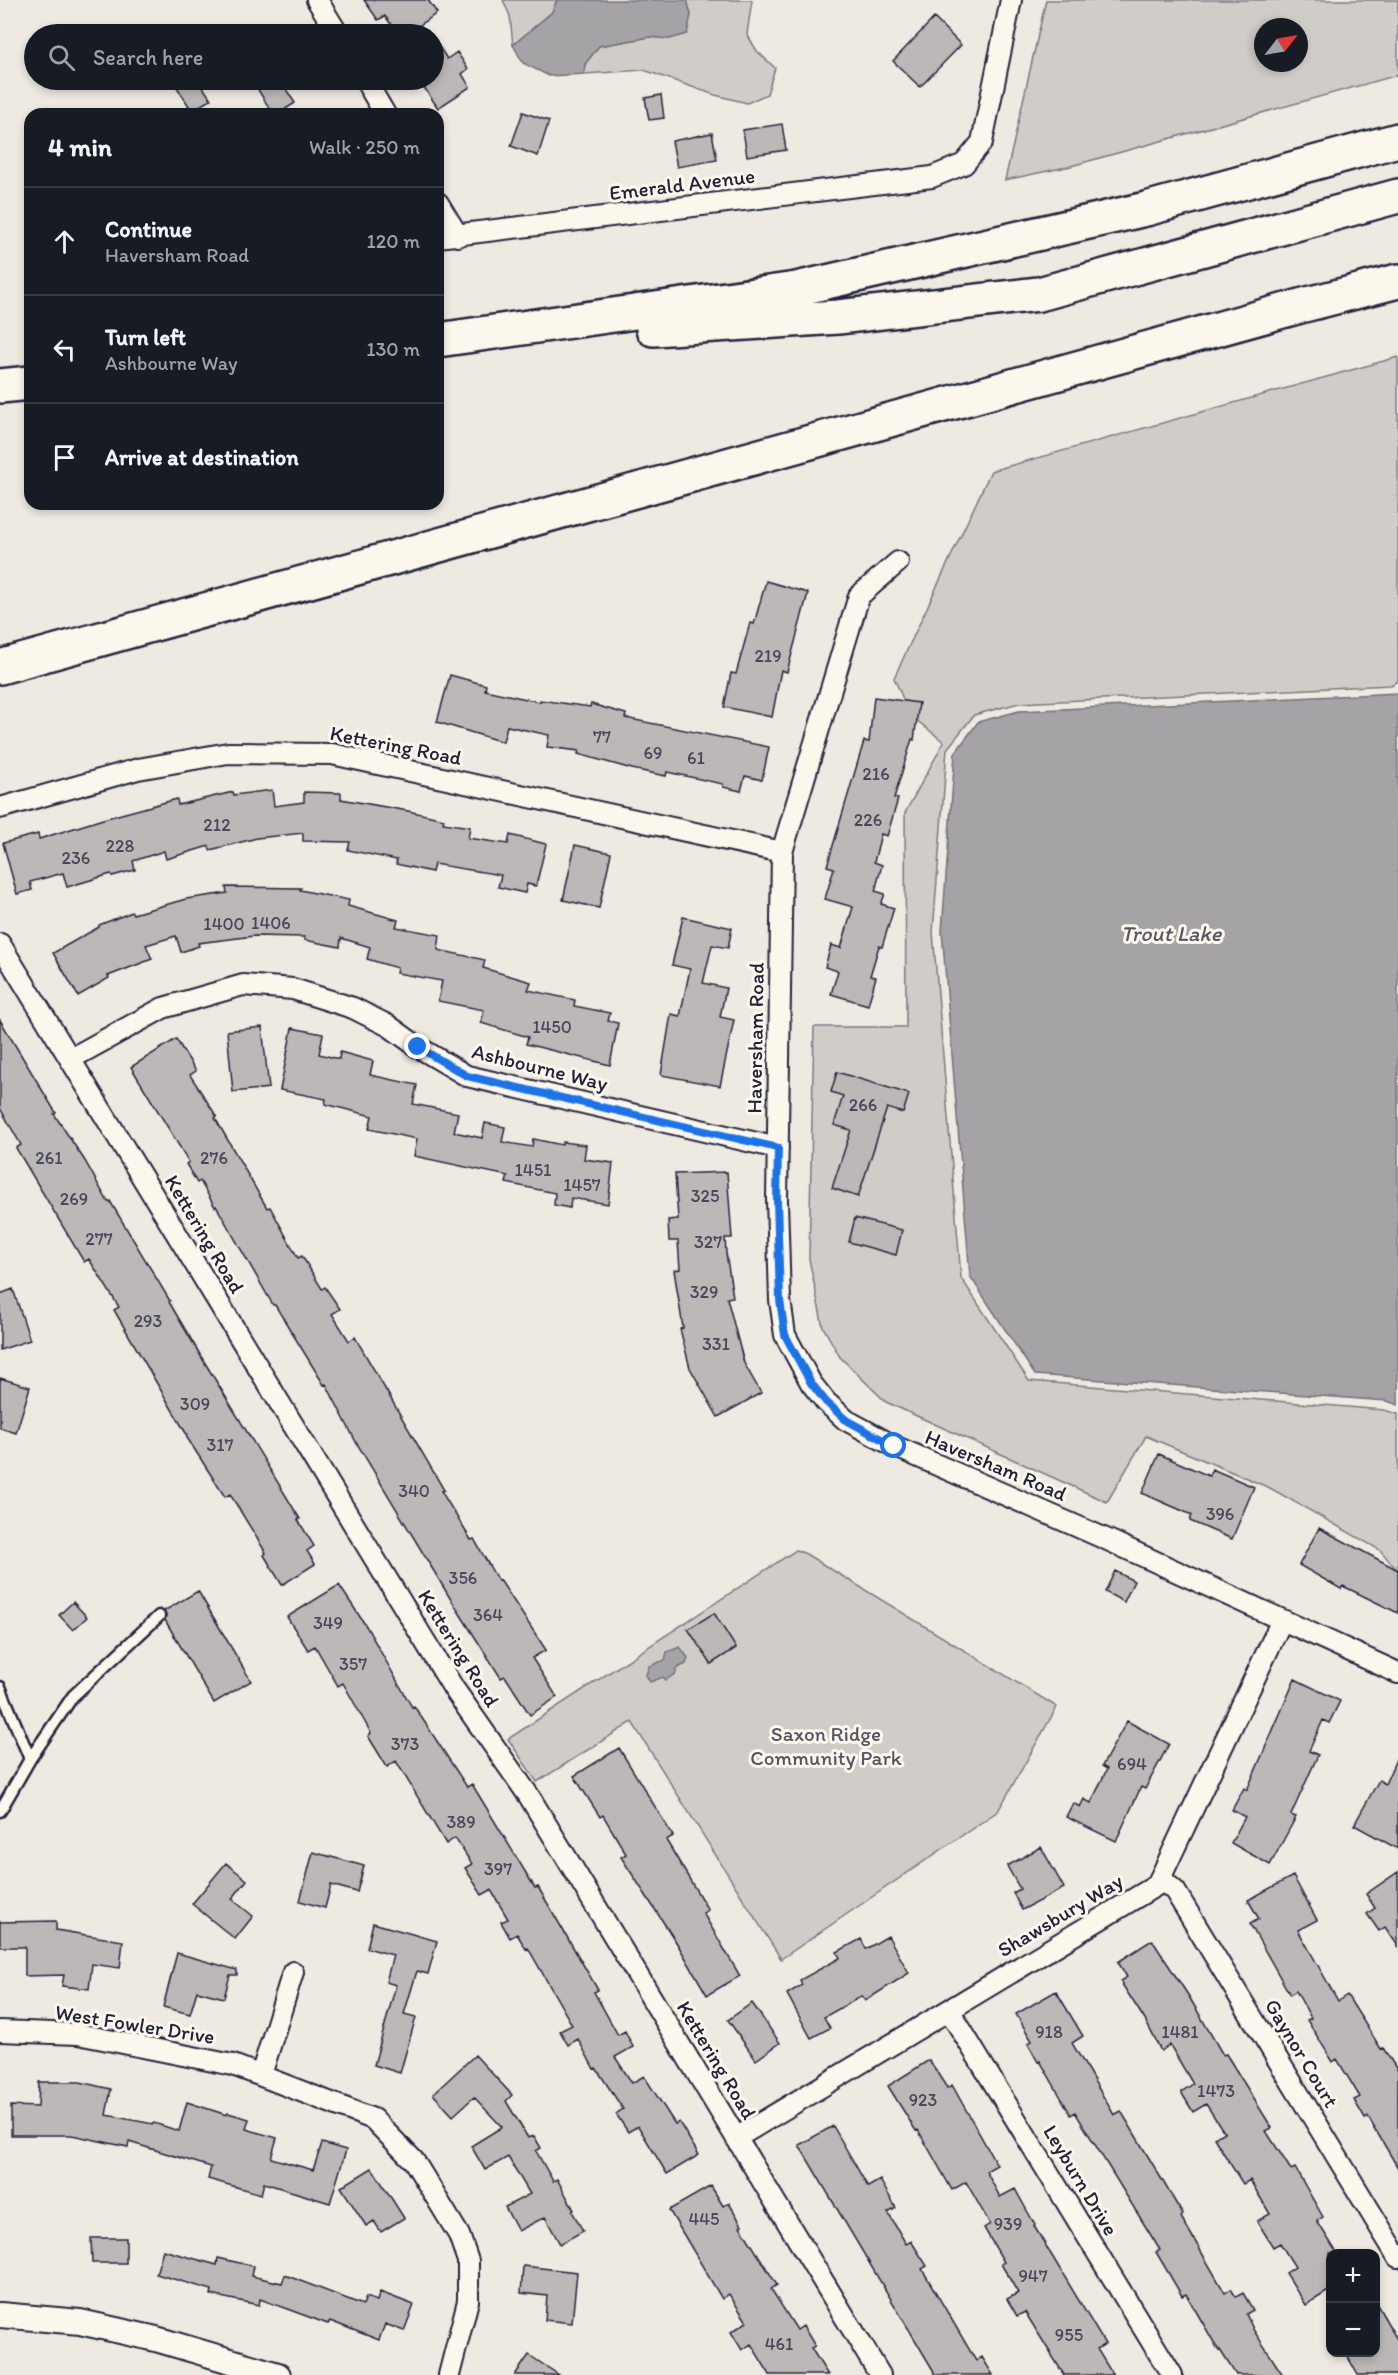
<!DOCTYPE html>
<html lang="en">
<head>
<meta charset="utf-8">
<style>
	:root { --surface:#171b24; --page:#20242c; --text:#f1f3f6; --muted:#9ea1a6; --line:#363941 }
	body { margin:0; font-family:Itim,sans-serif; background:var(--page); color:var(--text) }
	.controls { position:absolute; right:18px; bottom:18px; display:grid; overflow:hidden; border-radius:12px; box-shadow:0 3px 9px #0003 }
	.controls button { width:54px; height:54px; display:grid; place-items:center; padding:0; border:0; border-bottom:2px solid var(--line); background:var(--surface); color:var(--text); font:30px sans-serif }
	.compass { position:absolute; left:1254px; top:18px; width:54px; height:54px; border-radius:50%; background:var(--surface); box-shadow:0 3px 9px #0003; rotate:59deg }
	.stop { position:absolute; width:18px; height:18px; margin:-14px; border:4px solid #1a73e8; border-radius:50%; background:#fff }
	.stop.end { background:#1a73e8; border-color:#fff; box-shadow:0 2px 6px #0008 }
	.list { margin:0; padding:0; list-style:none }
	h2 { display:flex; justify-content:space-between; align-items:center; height:78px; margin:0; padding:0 24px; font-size:26px }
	h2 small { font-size:20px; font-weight:400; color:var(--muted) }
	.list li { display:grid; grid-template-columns:39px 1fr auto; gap:18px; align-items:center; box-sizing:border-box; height:108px; padding:0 24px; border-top:2px solid var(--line) }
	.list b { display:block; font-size:22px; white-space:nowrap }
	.list p { margin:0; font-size:20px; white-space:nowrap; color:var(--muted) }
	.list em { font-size:20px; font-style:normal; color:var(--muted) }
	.icon { flex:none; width:33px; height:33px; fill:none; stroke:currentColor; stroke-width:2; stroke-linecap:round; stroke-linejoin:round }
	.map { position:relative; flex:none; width:1398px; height:2375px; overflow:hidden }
	.search { position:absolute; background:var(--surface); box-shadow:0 3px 9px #0003; left:24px; top:24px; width:420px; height:66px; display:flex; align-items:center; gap:15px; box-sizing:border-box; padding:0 21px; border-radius:33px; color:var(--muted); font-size:22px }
	.panel { position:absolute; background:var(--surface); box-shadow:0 3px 9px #0003; left:24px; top:108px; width:420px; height:402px; border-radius:18px }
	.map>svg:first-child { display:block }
	.green { fill:#d0cdc9; stroke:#797882; stroke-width:1.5; fill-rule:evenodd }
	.water { fill:#a6a3a7; stroke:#716f7c; stroke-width:1.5 }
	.building { fill:#bcb8b8; stroke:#22223b; stroke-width:1.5 }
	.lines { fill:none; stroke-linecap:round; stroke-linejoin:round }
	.service-casing { stroke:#22223b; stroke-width:15 }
	.minor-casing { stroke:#22223b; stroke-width:24 }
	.tertiary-casing { stroke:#22223b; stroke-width:28 }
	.motorway-casing { stroke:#22223b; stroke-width:38 }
	.service { stroke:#fbf7ec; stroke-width:10 }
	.minor { stroke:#fbf7ec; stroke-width:20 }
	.tertiary { stroke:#fbf7ec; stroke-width:24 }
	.motorway { stroke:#fbf7ec; stroke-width:33 }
	.route { stroke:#1a73e8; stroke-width:8 }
	.labels { text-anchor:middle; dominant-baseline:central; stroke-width:6; stroke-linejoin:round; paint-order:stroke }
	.number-label { font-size:18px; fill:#48485a }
	.street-label { font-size:21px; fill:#22223b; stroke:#fbf7ec }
	.park-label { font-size:21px; fill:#565566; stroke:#fbf7ec }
	.water-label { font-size:22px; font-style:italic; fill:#575666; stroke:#fbf7ec }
</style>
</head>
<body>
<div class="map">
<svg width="1398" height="2375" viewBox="0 0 1398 2375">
	<rect width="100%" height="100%" fill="#eeeae2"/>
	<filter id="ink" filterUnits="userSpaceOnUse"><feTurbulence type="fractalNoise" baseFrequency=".0167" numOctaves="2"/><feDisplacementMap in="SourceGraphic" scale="12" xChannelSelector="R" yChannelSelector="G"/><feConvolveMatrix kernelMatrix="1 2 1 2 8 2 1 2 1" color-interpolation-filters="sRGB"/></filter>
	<g filter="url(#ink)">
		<!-- green -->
		<path class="green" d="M503,0H557L552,12L513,45L510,16Z
			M687,0H752L747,34L757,51L775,68L767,94L747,103L715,95L644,70L584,74L585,64L599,46L650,37L670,39L691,15Z
			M1046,0H1398V75L1071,166L1005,180ZM1263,27H1299V63H1263Z
			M1398,357V681L1391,685L1019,703L974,715L947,749L933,932L961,1278L1029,1381L1384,1410L1398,1414V1571L1380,1550L1270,1488L1146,1436L1107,1502L886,1402L840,1357L823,1327L809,1259L814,1027H906L905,813L944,742L910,715L894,678L991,471Z
			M796,1550L806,1554L1057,1707L998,1811L781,1959L632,1722L537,1782L508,1739Z"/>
		<!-- water -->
		<path class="water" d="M557,0H687L691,15L687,34L670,39L650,37L599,46L585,64L584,74L549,76L523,63L513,45L552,12Z
			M1398,693V1405L1387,1401L1035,1375L970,1276L942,931L955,753L978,722L1019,711Z
			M680,1647L688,1658L686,1664L676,1669V1673L666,1680L663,1677L650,1682L646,1675L649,1666L665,1660L667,1652Z"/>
		<!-- building -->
		<path class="building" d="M364,0H428L437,13L407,34H398L385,16L378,20Z
			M934,18L961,45L920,87L893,61Z
			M434,39L447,59L457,52L468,69L462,74L470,87L438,108L419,80H434Z
			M189,80H198L211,99L192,111L177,87Z
			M252,80H280L295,103L278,114H273Z
			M661,95L664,118L649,120L645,98Z
			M523,112L549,121L538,156L511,146Z
			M782,124L786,150L747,156L743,130Z
			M712,133L717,160L677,167L672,141Z
			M766,581L808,593L787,672L781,670L772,717L724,707L731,673L736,674L750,623L754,624Z
			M450,675L486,685L485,690L540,702V700L590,707L591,704L626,714L625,718L769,747L762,780L745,776L741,791L723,787V784L667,772L666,776L632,769L578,754L579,751L547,747L549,735L507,726L503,742L437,722Z
			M874,697L919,703L914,740L912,739L894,798L898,799L887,836L881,834L874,862L882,865L875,891L885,894L881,904L894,908L882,947L879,946L870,976L876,977L868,1005L831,994L838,971L825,967L831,945L841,948L853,907L825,899L834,868L827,866L864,741L869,742Z
			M272,790L274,806L304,802V792L341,793V799L408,811L444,819L443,823L470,827L468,838L508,844L510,835L546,844L536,886L527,884L525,893L498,887L501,875L434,864L432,872L396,864L397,860L348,850L350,842L303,841V833L257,838L210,850L209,846L166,859L164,851L133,861L135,870L112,876L111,874L67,887L63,873L30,882L32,890L17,894L3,843L38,834L39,839L103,819L177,799L178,805L233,792L234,795Z
			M575,845L611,853L599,908L563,900Z
			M226,887L301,888L300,890L349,900L348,906L398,920L396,927L440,935L438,950L485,960L483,968L531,982L528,990L575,1000L574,1006L610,1013L608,1021L618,1023L610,1065L526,1044L528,1037L481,1023L484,1010L438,1001L442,981L396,973L397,968L367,959L370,947L341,938L340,947L304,940V937L254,936L198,943L199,946L181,952L176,936L146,945L152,959L108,976L109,978L78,996L53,953L99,927V925L132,912L133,914L186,899L227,893Z
			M683,917L732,928L728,948L712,945L703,983L726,988L720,1017L734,1020L720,1086L661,1075L671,1014L680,1016L690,969L672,965Z
			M0,1020L56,1113L54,1114L85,1161L108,1202L110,1201L170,1301L169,1302L202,1358L300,1519L298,1520L314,1546L307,1551L315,1564L282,1585L264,1555L266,1553L230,1494L225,1497L186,1436L187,1435L114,1310L119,1307L89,1259L84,1262L16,1148L21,1145L0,1108Z
			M262,1027L269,1088L233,1092L227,1031Z
			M292,1028L323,1034L319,1054L339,1059L340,1052L373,1061L370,1075L417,1085L413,1104L458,1113L454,1132L482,1138L485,1123L505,1127L502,1142L532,1147L533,1139L562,1145L563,1142L586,1145L584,1159L613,1163L608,1204L571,1198L570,1208L554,1205L555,1193L506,1183L508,1176L414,1156L417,1139L369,1129L372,1116L325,1104L326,1099L280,1090Z
			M176,1039L196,1071L190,1075L217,1117L215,1118L267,1208L270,1207L298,1258L302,1256L322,1289L325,1287L340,1309L332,1314L349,1341L355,1337L444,1490L441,1491L471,1540L474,1539L498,1581L500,1580L546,1650L532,1658L557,1697L530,1715L505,1676L501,1678L450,1598L356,1442L326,1384L324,1385L275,1305H273L216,1206L215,1207L200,1181L197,1183L186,1164L189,1162L131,1067Z
			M837,1072L909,1094L903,1113L887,1108L858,1197L832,1188L851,1130L834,1125L843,1096L831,1092Z
			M727,1172L732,1238H725L726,1253L733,1297L727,1298L744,1363L761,1393L718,1417L690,1368L680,1329L683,1328L674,1270L680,1269L678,1241H669L668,1220L678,1219L675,1174Z
			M855,1218L902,1230L896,1255L849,1242Z
			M13,1289L30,1340L0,1350V1294Z
			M0,1378L30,1387L16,1433L0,1428Z
			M1159,1454L1209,1476L1212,1469L1254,1487L1232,1539L1190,1521L1192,1515L1142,1493Z
			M1319,1528L1398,1570V1613L1343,1586L1341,1589L1299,1565Z
			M1115,1571L1134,1581L1124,1602L1105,1592Z
			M339,1585L366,1626L412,1707L414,1706L467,1787L472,1784L535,1888L538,1887L598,1990L594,1992L618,2035L625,2031L633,2047L615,2057L632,2083L644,2076L675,2124L679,2122L699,2155L667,2174L638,2126L628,2132L616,2114L623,2109L596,2068L594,2069L578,2039L568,2045L560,2031L572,2025L528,1948L526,1949L517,1934L510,1938L501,1922L508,1919L491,1890L482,1895L465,1868L472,1864L455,1838L446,1844L396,1761L387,1767L368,1736L371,1733L343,1683L338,1686L315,1646L308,1650L287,1617Z
			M198,1591L251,1681L214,1703L165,1620L166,1615L164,1611Z
			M73,1602L87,1617L73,1630L59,1615Z
			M714,1613L736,1648L711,1664L688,1629Z
			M1295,1679L1340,1701L1329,1723L1323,1720L1309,1751L1318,1755L1291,1815L1296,1817L1270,1865L1231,1843L1245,1817L1232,1810L1244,1788L1247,1790Z
			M1127,1721L1169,1744L1145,1789L1141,1787L1116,1841L1066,1817L1073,1803L1080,1807L1084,1799L1091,1803L1107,1769L1102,1766Z
			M619,1748L673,1836L666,1840L708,1910L703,1913L740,1976L707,1995L678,1945L621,1857L626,1854L603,1815L600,1817L574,1776Z
			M1398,1755V1849L1354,1825L1379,1780L1385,1784Z
			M1041,1847L1064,1888L1022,1910L1013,1893L1020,1889L1007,1866Z
			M313,1852L364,1866L357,1892L331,1885L325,1908L300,1901Z
			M226,1863L247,1880L232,1899L253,1916L235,1939L192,1904Z
			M1398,1872V1946L1385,1927L1379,1931L1367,1914L1375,1908L1366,1894Z
			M1293,1876L1317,1920L1298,1930L1338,2001L1347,1995L1381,2049L1383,2048L1398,2071V2168L1368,2117L1365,2119L1354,2100L1360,2097L1337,2059L1333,2062L1307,2020L1311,2018L1296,1991L1290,1995L1250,1924L1259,1919L1248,1900Z
			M56,1921V1930L123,1941L120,1968L92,1964L89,1989L62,1986L64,1975L25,1976V1947H0V1922Z
			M373,1923L437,1941L428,1974L417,1971L404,2014L416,2017L400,2073L374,2065L396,1985L386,1982L393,1955L367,1948Z
			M888,1936L909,1973L865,2001L862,1996L824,2017L830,2028L811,2038L787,1994L802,1985L800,1980L840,1958L837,1952L861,1939L866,1949Z
			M1152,1940L1188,1995L1223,2055L1226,2054L1272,2128L1266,2131L1291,2170L1295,2168L1323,2217L1317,2221L1337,2253H1330V2290L1306,2305L1286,2273L1295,2267L1280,2243L1273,2247L1257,2221L1270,2214L1250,2180L1243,2184L1214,2138L1224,2132L1206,2104L1193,2112L1181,2092L1193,2084L1170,2045L1161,2051L1145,2020L1120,1981L1127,1977L1118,1962Z
			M177,1953L237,1970V1975H230L224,1998L197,1991L190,2014L163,2007Z
			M1056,1991L1083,2036L1072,2043L1114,2115L1121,2111L1183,2215L1181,2217L1225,2293L1231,2289L1236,2297L1243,2293L1253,2310L1246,2314L1254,2331L1283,2375H1236L1220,2350L1219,2351L1186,2294L1182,2296L1156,2252L1160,2250L1075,2112L1071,2115L1040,2061L1038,2062L1028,2044L1032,2041L1016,2014Z
			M752,2003L780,2043L756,2060L728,2020Z
			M475,2055L512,2095L506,2101L528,2138L534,2136L541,2148L536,2151L553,2181L557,2179L574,2210L572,2211L583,2231L560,2244L545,2217L518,2231L505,2207L530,2194L508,2157L485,2170L471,2146L502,2127L474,2097L453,2116L433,2094Z
			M929,2060L947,2088L952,2085L997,2165L986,2171L1000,2197L1015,2189L1035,2225L1034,2226L1105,2344L1097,2349L1113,2375H1064L1025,2312L1017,2316L1007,2299L1018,2293L1001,2264L1004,2262L984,2228L990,2224L966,2182L952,2190L918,2130L916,2131L888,2086Z
			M39,2082H80L111,2089L106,2115L153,2124L154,2123L179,2131L187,2102L227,2115L228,2113L249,2119L246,2129L277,2138L271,2158L313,2170L322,2143L346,2150L330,2203L264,2183L261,2194L208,2179L211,2167L129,2142L128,2147L72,2135H11V2106L38,2107Z
			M833,2126L868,2187L880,2180L896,2208L888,2213L906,2244L911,2241L927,2266L922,2269L976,2361L982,2357L993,2375H936L799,2145Z
			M372,2168L404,2218L381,2232L374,2221L366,2226L341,2187Z
			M711,2186L723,2206L729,2203L742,2225L740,2226L777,2285L771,2289L797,2330L803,2326L815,2346L811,2348L828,2375H770L751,2344L742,2350L731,2332L747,2322L729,2294L722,2299L669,2210Z
			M91,2238H126V2263H92Z
			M163,2250L217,2265L218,2258L253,2266L251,2276L282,2283L285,2275L363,2305L366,2297L377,2301L380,2292L414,2305L404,2331L385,2324L379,2340L330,2321L328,2324L260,2299L259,2305L211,2295L212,2290L156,2274Z
			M523,2266L577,2272L572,2323L545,2320L547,2296L521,2293Z
			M1376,2303L1398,2341V2375H1358L1345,2352H1376Z
			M529,2355L559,2375H515Z"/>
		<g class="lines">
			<defs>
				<path id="service" d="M0,1687L30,1759L0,1811
					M30,1759L73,1696L159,1616"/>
				<path id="minor" d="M317,0L338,34
					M365,80L385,114
					M438,203L458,236
					M438,237L932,177L964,164L982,142L1011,0
					M898,562L859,596L782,852L777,1200L780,1300L785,1335L811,1383L826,1402L846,1420L894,1446L1108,1540L1398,1673
					M0,808L138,769L228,753L332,754L782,852
					M0,944L454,1689L529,1796L880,2375
					M70,1059L163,1008L243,985L293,989L353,1008L389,1026L418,1047L467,1076L778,1148
					M1160,1878L1175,1891L1398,2257
					M949,2010L1172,2375
					M0,2031L78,2034L233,2065L373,2119L414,2161L459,2235L468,2261V2301L449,2375
					M261,2075L293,1972
					M736,2138L1157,1885L1282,1620"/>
				<path id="tertiary" d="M0,2315L80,2322L156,2339L278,2375"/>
				<path id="motorway" d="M653,329L838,317L1039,294L1398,196
					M438,340L796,289L1146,209L1398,140
					M0,386L30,383
					M0,667L1304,305L1398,281"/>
			</defs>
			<!-- service casing -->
			<use href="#service" class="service-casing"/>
			<!-- minor casing -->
			<use href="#minor" class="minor-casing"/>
			<!-- tertiary casing -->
			<use href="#tertiary" class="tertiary-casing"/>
			<!-- motorway casing -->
			<use href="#motorway" class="motorway-casing"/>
			<!-- service -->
			<use href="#service" class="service"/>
			<!-- minor -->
			<use href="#minor" class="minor"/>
			<!-- tertiary -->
			<use href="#tertiary" class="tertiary"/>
			<!-- motorway -->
			<use href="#motorway" class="motorway"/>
		</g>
	</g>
	<g class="lines" filter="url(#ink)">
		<!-- route -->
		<path class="route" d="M418,1047L467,1076L778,1148L777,1200L780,1300L785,1335L811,1383L826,1402L846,1420L894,1446"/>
	</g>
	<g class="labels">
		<!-- number labels -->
		<g class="number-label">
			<text x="768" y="656">219</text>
			<text x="602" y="737">77</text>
			<text x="653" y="753">69</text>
			<text x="696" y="758">61</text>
			<text x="876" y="774">216</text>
			<text x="868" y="820">226</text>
			<text x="217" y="825">212</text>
			<text x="120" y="846">228</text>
			<text x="76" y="858">236</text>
			<text x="271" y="923">1406</text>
			<text x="224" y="924">1400</text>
			<text x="552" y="1027">1450</text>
			<text x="863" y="1105">266</text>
			<text x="49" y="1158">261</text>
			<text x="214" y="1158">276</text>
			<text x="533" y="1170">1451</text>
			<text x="582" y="1185">1457</text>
			<text x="705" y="1196">325</text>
			<text x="74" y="1199">269</text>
			<text x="99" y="1239">277</text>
			<text x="708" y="1242">327</text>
			<text x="704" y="1292">329</text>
			<text x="148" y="1321">293</text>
			<text x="716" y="1344">331</text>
			<text x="195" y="1404">309</text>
			<text x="220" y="1445">317</text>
			<text x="414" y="1491">340</text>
			<text x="1220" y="1514">396</text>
			<text x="463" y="1578">356</text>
			<text x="488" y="1615">364</text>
			<text x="328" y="1623">349</text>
			<text x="353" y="1664">357</text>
			<text x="405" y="1744">373</text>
			<text x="1132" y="1764">694</text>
			<text x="461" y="1822">389</text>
			<text x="498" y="1869">397</text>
			<text x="1049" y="2032">918</text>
			<text x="1180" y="2032">1481</text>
			<text x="1216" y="2091">1473</text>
			<text x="923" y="2100">923</text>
			<text x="704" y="2219">445</text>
			<text x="1008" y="2224">939</text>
			<text x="1033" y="2276">947</text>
			<text x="1069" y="2335">955</text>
			<text x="779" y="2344">461</text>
		</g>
		<!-- street labels -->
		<g class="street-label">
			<text transform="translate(682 184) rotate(-7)">Emerald Avenue</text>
			<text transform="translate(396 745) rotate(11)">Kettering Road</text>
			<text transform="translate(755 1038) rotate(-89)">Haversham Road</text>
			<text transform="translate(540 1067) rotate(14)">Ashbourne Way</text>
			<text transform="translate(205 1234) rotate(59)">Kettering Road</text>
			<text transform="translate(996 1465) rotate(23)">Haversham Road</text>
			<text transform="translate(459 1648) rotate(58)">Kettering Road</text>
			<text transform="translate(1060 1915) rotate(-31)">Shawsbury Way</text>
			<text transform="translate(135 2024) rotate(9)">West Fowler Drive</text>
			<text transform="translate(1302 2053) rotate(59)">Gaynor Court</text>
			<text transform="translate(717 2060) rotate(59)">Kettering Road</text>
			<text transform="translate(1081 2180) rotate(59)">Leyburn Drive</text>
		</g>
		<!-- park labels -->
		<g class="park-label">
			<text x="826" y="1733">Saxon Ridge<tspan x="826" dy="24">Community Park</tspan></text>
		</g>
		<!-- water labels -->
		<g class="water-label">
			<text x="1171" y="933">Trout Lake</text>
		</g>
	</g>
</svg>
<div class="controls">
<button>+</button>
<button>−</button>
</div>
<svg class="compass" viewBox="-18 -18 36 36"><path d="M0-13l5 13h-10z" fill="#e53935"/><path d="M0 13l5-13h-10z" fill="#9ea1a6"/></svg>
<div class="stop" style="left:894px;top:1446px"></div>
<div class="stop end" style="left:418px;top:1047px"></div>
<div class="search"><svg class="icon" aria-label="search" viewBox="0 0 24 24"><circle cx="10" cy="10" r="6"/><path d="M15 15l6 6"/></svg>Search here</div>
<section class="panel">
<h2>4 min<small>Walk · 250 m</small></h2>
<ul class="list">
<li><svg class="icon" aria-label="ahead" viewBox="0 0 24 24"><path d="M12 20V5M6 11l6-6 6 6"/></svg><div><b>Continue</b><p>Haversham Road</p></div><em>120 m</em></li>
<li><svg class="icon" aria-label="left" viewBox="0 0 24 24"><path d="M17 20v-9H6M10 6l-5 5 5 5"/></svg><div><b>Turn left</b><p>Ashbourne Way</p></div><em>130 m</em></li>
<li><svg class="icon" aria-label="arrive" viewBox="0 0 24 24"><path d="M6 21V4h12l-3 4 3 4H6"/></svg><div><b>Arrive at destination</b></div></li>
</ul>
</section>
</div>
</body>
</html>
